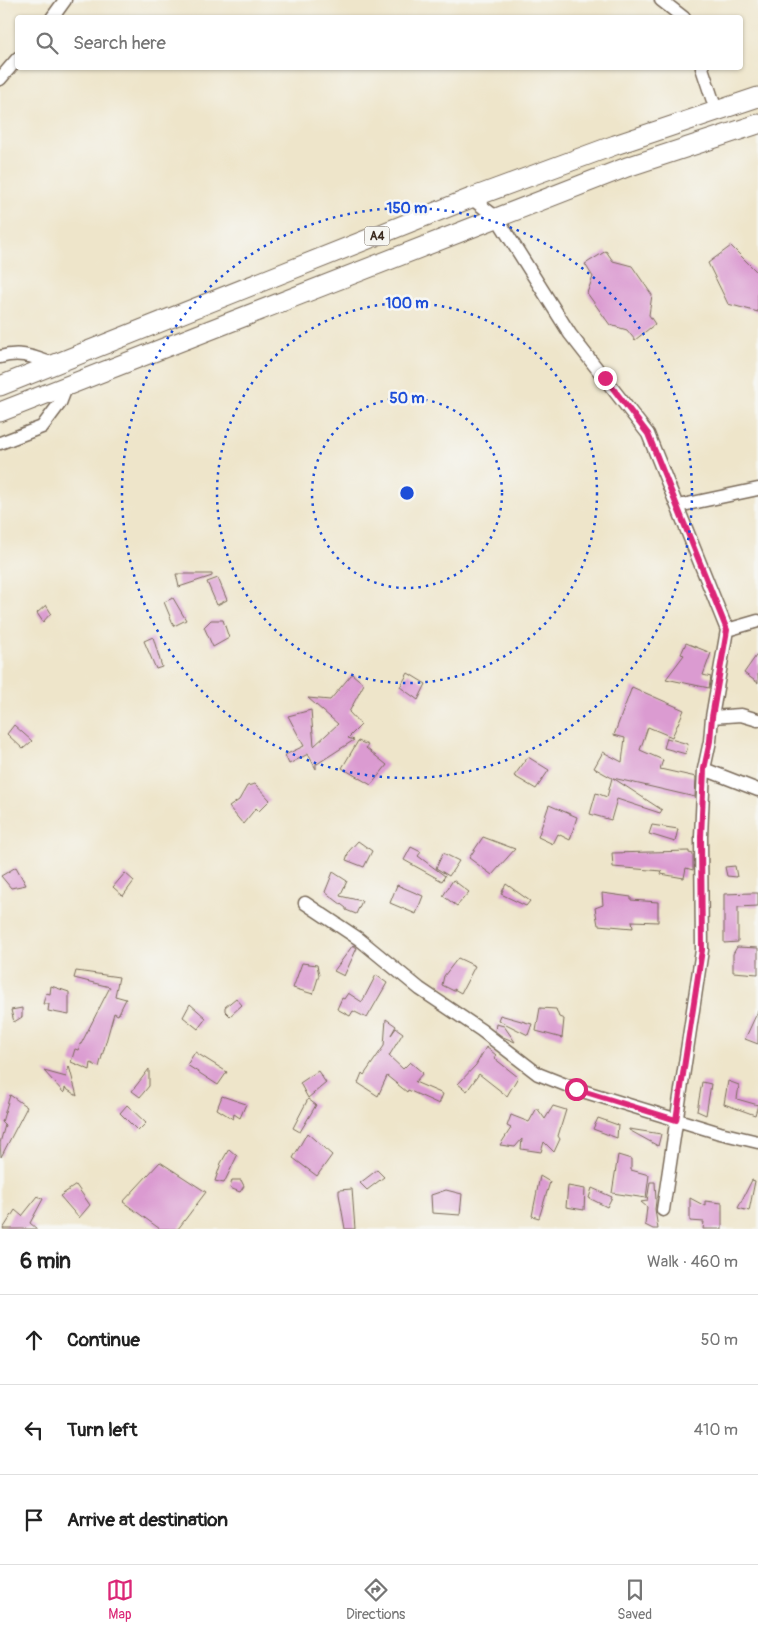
<!DOCTYPE html>
<html lang="en">
<head>
<meta charset="utf-8">
<style>
	:root { --surface:#fff; --page:#f2f2f2; --text:#222; --muted:#767676; --line:#e0e0e0; --accent:#db2777 }
	body { margin:0; font-family:Pangolin,sans-serif; background:var(--page); color:var(--text) }
	.stop { position:absolute; width:15px; height:15px; margin:-11px; border:4px solid #db2777; border-radius:50%; background:#fff }
	.stop.end { background:#db2777; border-color:#fff; box-shadow:0 1px 5px #0008 }
	.list { margin:0; padding:0; list-style:none }
	h2 { display:flex; justify-content:space-between; align-items:center; height:65px; margin:0; padding:0 20px; font-size:21px }
	h2 small { font-size:16px; font-weight:400; color:var(--muted) }
	.list li { display:grid; grid-template-columns:32px 1fr auto; gap:15px; align-items:center; box-sizing:border-box; height:90px; padding:0 20px; border-top:1px solid var(--line) }
	.list b { display:block; font-size:19px; white-space:nowrap }
	.list em { font-size:16px; font-style:normal; color:var(--muted) }
	.icon { flex:none; width:28px; height:28px; fill:none; stroke:currentColor; stroke-width:2; stroke-linecap:round; stroke-linejoin:round }
	.map { position:relative; flex:none; width:758px; height:1229px; overflow:hidden }
	.search { position:absolute; background:var(--surface); box-shadow:0 1px 4px #0004; left:15px; right:15px; top:15px; height:55px; display:flex; align-items:center; gap:12px; box-sizing:border-box; padding:0 18px; border-radius:5px; color:var(--muted); font-size:19px }
	.sheet { height:335px; background:var(--surface) }
	nav { display:flex; justify-content:space-around; align-items:center; box-sizing:border-box; height:70px; border-top:1px solid var(--line); background:var(--surface); font-size:14px; color:var(--muted) }
	nav a { display:grid; justify-items:center; gap:2px }
	nav .on { color:var(--accent) }
	.map>svg:first-child { display:block }
	.building { fill:#db9bd1 }
	.lines { fill:none; stroke-linecap:round; stroke-linejoin:round }
	.minor-casing { stroke:#7a6b5a; stroke-width:15 }
	.highway-casing { stroke:#7a6b5a; stroke-width:21 }
	.minor { stroke:#fff; stroke-width:12 }
	.highway { stroke:#fff; stroke-width:19 }
	.route { stroke:#db2777; stroke-width:6 }
	.ring { fill:none; stroke:#1d4ed8; stroke-width:2.5; stroke-dasharray:2.5 5 }
	.labels { text-anchor:middle; dominant-baseline:central; stroke-width:5; stroke-linejoin:round; paint-order:stroke }
	.shield { fill:#f6f6f2; stroke:#73675e; stroke-width:1 }
	.shield-label { font-size:12px; font-weight:bold; fill:#3b2a1e }
	.centre { fill:#1d4ed8; stroke:#f6f6f2; stroke-width:2.5 }
	.ring-label { font-size:15px; text-anchor:middle; font-weight:bold; fill:#1d4ed8; stroke:#f6f6f2; stroke-width:5; stroke-linejoin:round; paint-order:stroke }
</style>
</head>
<body>
<div class="map">
<svg width="758" height="1229" viewBox="0 0 758 1229">
	<rect width="100%" height="100%" fill="#f6f6f2"/>
	<filter id="ink" filterUnits="userSpaceOnUse"><feTurbulence type="fractalNoise" baseFrequency=".02" numOctaves="2"/><feDisplacementMap in="SourceGraphic" scale="10" xChannelSelector="R" yChannelSelector="G"/><feConvolveMatrix kernelMatrix="1 2 1 2 8 2 1 2 1" color-interpolation-filters="sRGB"/></filter>
	<filter id="wash" filterUnits="userSpaceOnUse"><feTurbulence type="fractalNoise" baseFrequency=".0096" numOctaves="4" result="noise"/><feDisplacementMap in="SourceGraphic" scale="20" xChannelSelector="R" yChannelSelector="G"/><feGaussianBlur stdDeviation="1.12" result="paint"/><feColorMatrix in="noise" values="0 0 0 0 0 0 0 0 0 0 0 0 0 0 0 0 0 1.4 0 .05"/><feComposite in="paint" operator="in"/></filter>
	<g filter="url(#wash)">
		<rect width="100%" height="100%" fill="#eee5ca"/>
		<g id="blocks">
			<!-- building -->
			<path class="building" d="M731,246L758,273V312L728,304L708,263Z
				M606,251L613,261L632,266L652,295L649,315L655,324L635,340L627,330L610,325L587,293L593,277L585,264Z
				M176,574H212V576L179,587Z
				M218,578L227,600L217,605L207,582Z
				M173,598L186,620L174,626L164,602Z
				M46,605L51,613L43,622L37,613Z
				M211,620H223L229,638L213,647L204,627Z
				M153,637L162,667L156,669L144,641Z
				M686,643L711,653L703,675L711,677L709,688L666,679L684,655L681,654Z
				M758,653V683L744,673Z
				M408,673L426,684L418,700L400,687Z
				M352,674L364,684L349,712L361,725L348,738L354,740L317,764L316,762V769L308,754L289,764L285,755L304,746L288,716L311,710L314,746L338,724L308,698L330,700Z
				M632,687L684,710L672,737L648,727L640,750L663,760L660,769L696,777L695,797L613,778L662,810L660,813L617,799L611,820L590,814L596,793L607,797L612,778L594,768L603,752L622,762L625,738L614,735Z
				M14,725L32,741L23,749L7,734Z
				M667,738L688,744L686,754L664,748Z
				M358,741L368,745L366,748L387,765L371,785L342,768Z
				M528,757L549,770L536,789L514,776Z
				M255,784L270,800L259,811L256,808L243,824L229,807L239,800L247,786Z
				M549,805L577,817L570,840L558,834L553,844L538,837Z
				M652,825L678,829L675,842L649,834Z
				M483,837L515,849L492,875L469,858Z
				M358,841L372,851L364,867L346,860L349,851Z
				M411,847L421,852L418,856L445,876L442,881L404,860Z
				M689,851V853L693,854V870L686,868L684,878L661,874L662,871L613,867L612,853Z
				M443,853L459,861L449,876L436,868Z
				M735,866L737,877L727,876L725,867Z
				M16,867L26,885L11,888L1,876Z
				M333,872L347,881L340,896L362,901L356,914L346,910V908L325,892Z
				M125,873L134,881L123,896L113,887Z
				M453,880L469,892L457,906L443,896Z
				M506,884L530,901L526,906L501,894Z
				M397,885L423,896L416,914L390,903Z
				M602,893L631,897V900L658,902V922L632,921L633,928L598,925L595,908L603,905Z
				M752,893H758V906L738,907V942L724,943V894Z
				M353,945L357,948L344,976L334,971Z
				M737,947L758,948V974L733,972V954Z
				M458,958L475,966L461,993L454,989V991L442,985L444,976Z
				M302,963L317,965L319,975L313,994L293,988Z
				M76,971L119,977L115,996L126,999L118,1015L114,1013L99,1067L91,1063L90,1070L71,1062L75,1049L78,1050L110,987L74,978Z
				M376,975L387,983L367,1018L353,1011L350,1016L337,1009L342,998L344,999L348,993L362,1002Z
				M51,986L69,992V1015L48,1011L49,1004H43L46,993L50,994Z
				M236,998L242,1005L230,1016L225,1011V1007Z
				M190,1004L206,1018L198,1029L183,1017Z
				M22,1008V1017L14,1022L11,1010Z
				M540,1008L556,1009L559,1017L564,1019L562,1038L536,1031Z
				M758,1011V1044L745,1039Z
				M500,1015L532,1024L528,1035L498,1020Z
				M386,1019L396,1026L391,1035L396,1028L403,1033L389,1056L403,1069L410,1062L423,1073L415,1082L443,1094L439,1104L408,1090L407,1092L387,1076L378,1096L358,1083L362,1073L364,1075L384,1046Z
				M496,1024L504,1026L515,1042L503,1037L495,1031Z
				M486,1047L496,1055L494,1058L518,1077L507,1096L479,1074L467,1091L458,1084L476,1065Z
				M195,1052L227,1072L218,1085L187,1065Z
				M69,1066L77,1096L65,1088L64,1093L44,1071L66,1077Z
				M149,1069V1086L140,1097L132,1091Z
				M318,1071L326,1083L308,1098L300,1083Z
				M728,1081L739,1085L737,1099L758,1105L755,1115L724,1104Z
				M702,1082L711,1084L706,1115L697,1111Z
				M10,1095L27,1107L1,1157L0,1143L5,1125L2,1122Z
				M222,1096L246,1104L240,1118L234,1114L233,1119L217,1109Z
				M308,1099L316,1105L300,1132L293,1128Z
				M127,1105L146,1123L138,1131L120,1113Z
				M553,1106L566,1110L558,1136L560,1139L554,1152L544,1142L541,1152L521,1149L522,1139L515,1147L500,1145L511,1128L507,1126L511,1115L529,1122L537,1108L545,1119Z
				M598,1118L618,1125L617,1138L593,1129Z
				M629,1129L661,1134L658,1146L629,1130Z
				M307,1133L332,1155L317,1176L293,1158Z
				M229,1149L237,1156L224,1183L215,1181L221,1163Z
				M618,1155L631,1159V1170L649,1175L646,1198L612,1193Z
				M160,1162L206,1192L178,1229H160L123,1202Z
				M377,1170L384,1177L367,1190L360,1183Z
				M540,1176L550,1182L539,1218L532,1216Z
				M232,1180H241L244,1186L240,1192L230,1188Z
				M752,1180L755,1181L749,1211L738,1208Z
				M650,1182H655L656,1201L655,1209L658,1229H653L645,1225L647,1207L641,1202L647,1201Z
				M76,1185L90,1205L79,1218L60,1196Z
				M568,1186L585,1189L584,1210L566,1207Z
				M592,1188L612,1197L607,1207L589,1198Z
				M352,1189L355,1229H345L339,1194V1190Z
				M446,1190L462,1194L460,1215L432,1213L431,1195Z
				M38,1196L43,1199L30,1223L37,1229H3L15,1210L22,1216Z
				M690,1198L705,1206V1201L722,1203V1229H703L704,1222L690,1221Z"/>
		</g>
	</g>
	<g filter="url(#ink)">
		<use href="#blocks" fill-opacity="0" stroke="#7a6b5a" stroke-width="1"/>
		<g class="lines">
			<defs>
				<path id="minor" d="M661,0L684,18
					M52,18L65,0
					M702,68L716,110
					M0,79L18,58
					M471,198L497,218L570,334L648,434L727,630L712,717L710,741L704,769L701,837L702,950L663,1210
					M0,357C21,351 33,357 53,364
					M0,443L42,427L60,403L67,385
					M678,506L758,489
					M727,630L758,621
					M712,717L741,715L758,720
					M704,769L758,790
					M305,903L359,939L420,989L481,1030L538,1074L576,1089L720,1133L758,1142"/>
				<path id="highway" d="M0,386L471,198L615,145L758,97
					M0,412L627,167L758,124"/>
			</defs>
			<!-- minor casing -->
			<use href="#minor" class="minor-casing"/>
			<!-- highway casing -->
			<use href="#highway" class="highway-casing"/>
			<!-- minor -->
			<use href="#minor" class="minor"/>
			<!-- highway -->
			<use href="#highway" class="highway"/>
		</g>
	</g>
	<g class="lines" filter="url(#ink)">
		<!-- route -->
		<path class="route" d="M576,1089L676,1120L702,950L701,837L704,769L710,741L712,717L727,630L648,434L605,378"/>
	</g>
	<!-- distance rings -->
	<g class="ring">
		<circle cx="407" cy="493" r="95"/>
		<circle cx="407" cy="493" r="190"/>
		<circle cx="407" cy="493" r="285"/>
	</g>
	<g class="labels">
		<!-- shield labels -->
		<rect class="shield" x="364.5" y="226.5" width="25" height="19" rx="4"/>
		<g class="shield-label">
			<text x="377" y="236">A4</text>
		</g>
	</g>
	<circle cx="407" cy="493" r="8" class="centre"/>
	<g class="ring-label">
		<text x="407" y="213">150 m</text>
		<text x="407" y="308">100 m</text>
		<text x="407" y="403">50 m</text>
	</g>
</svg>
<div class="stop" style="left:576px;top:1089px"></div>
<div class="stop end" style="left:605px;top:378px"></div>
<div class="search"><svg class="icon" aria-label="search" viewBox="0 0 24 24"><circle cx="10" cy="10" r="6"/><path d="M15 15l6 6"/></svg>Search here</div>
</div>
<section class="sheet">
<h2>6 min<small>Walk · 460 m</small></h2>
<ul class="list">
<li><svg class="icon" aria-label="ahead" viewBox="0 0 24 24"><path d="M12 20V5M6 11l6-6 6 6"/></svg><div><b>Continue</b></div><em>50 m</em></li>
<li><svg class="icon" aria-label="left" viewBox="0 0 24 24"><path d="M17 20v-9H6M10 6l-5 5 5 5"/></svg><div><b>Turn left</b></div><em>410 m</em></li>
<li><svg class="icon" aria-label="arrive" viewBox="0 0 24 24"><path d="M6 21V4h12l-3 4 3 4H6"/></svg><div><b>Arrive at destination</b></div></li>
</ul>
</section>
<nav>
<a class="on"><svg class="icon" aria-label="map" viewBox="0 0 24 24"><path d="M3 6l6-2 6 2 6-2v14l-6 2-6-2-6 2zM9 4v14M15 6v14"/></svg>Map</a>
<a><svg class="icon" aria-label="directions" viewBox="0 0 24 24"><path d="M12 3l9 9-9 9-9-9zM9 14v-3h6M13 9l2 2-2 2"/></svg>Directions</a>
<a><svg class="icon" aria-label="saved" viewBox="0 0 24 24"><path d="M7 4h10v16l-5-4-5 4z"/></svg>Saved</a>
</nav>
</body>
</html>
